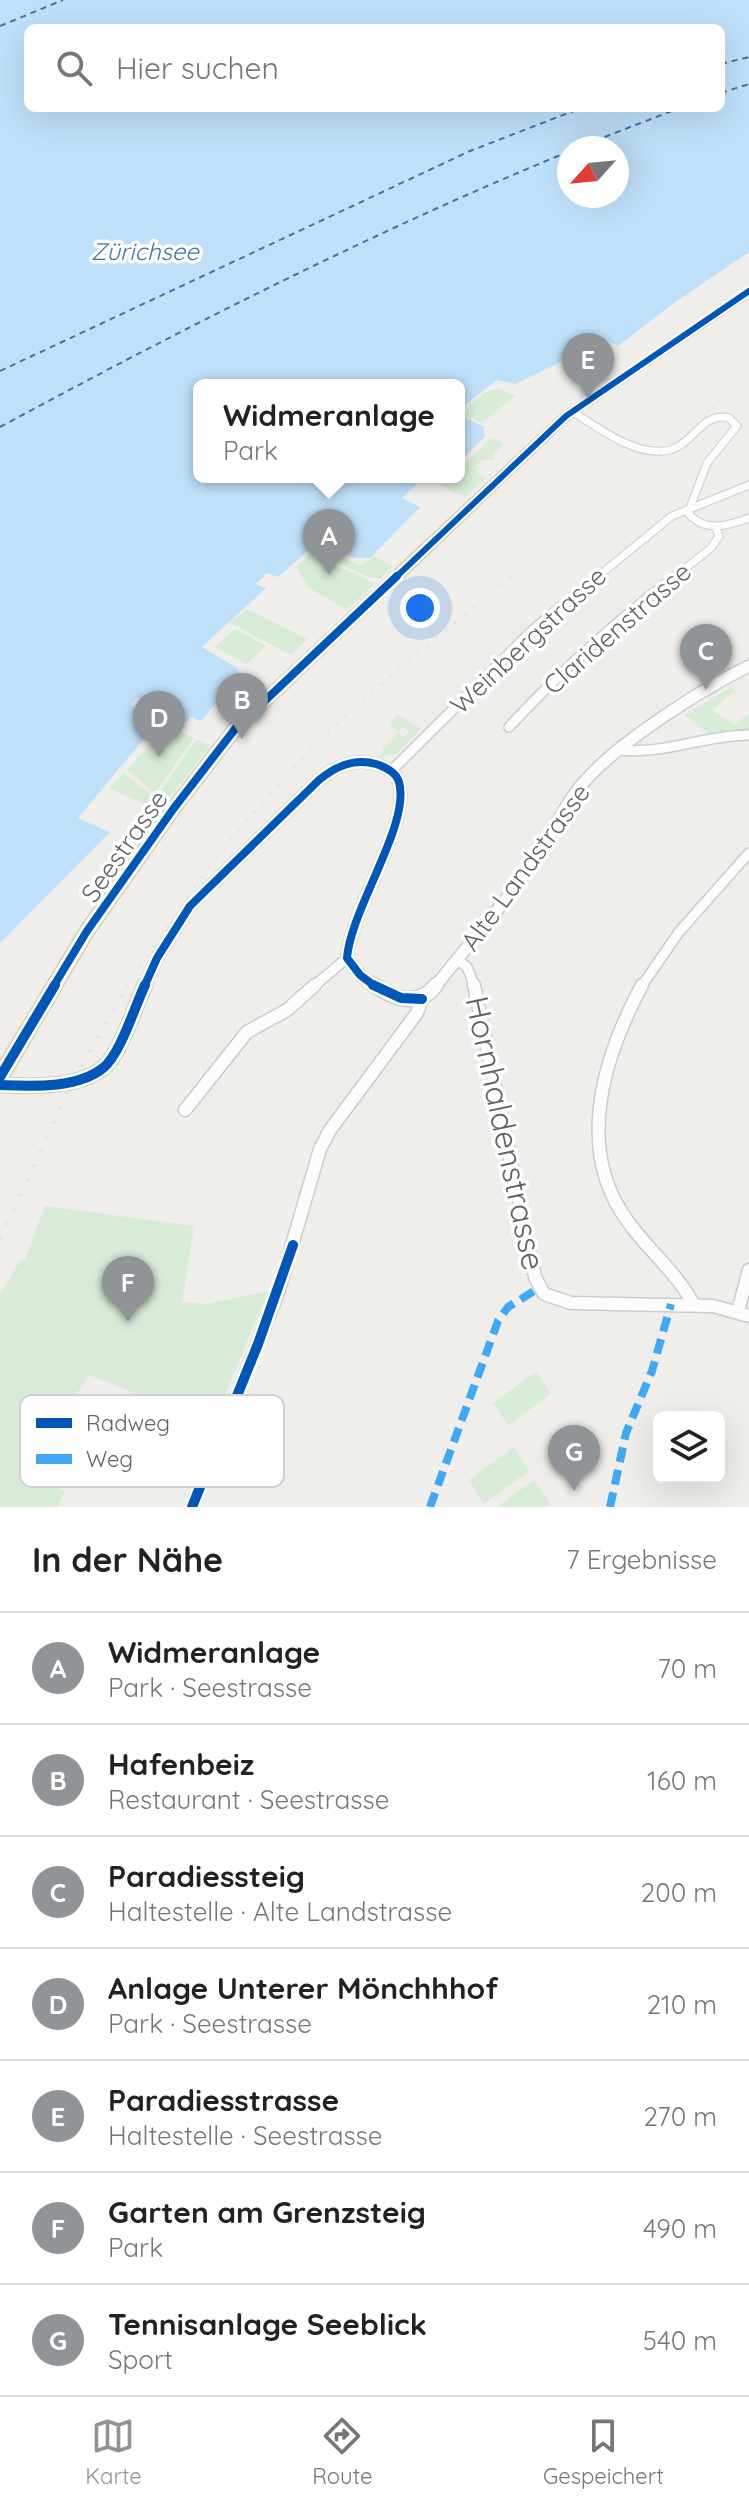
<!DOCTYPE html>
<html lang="de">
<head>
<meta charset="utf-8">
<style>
	:root { --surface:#fff; --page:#f6f6f6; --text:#222; --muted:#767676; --line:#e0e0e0; --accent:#919496 }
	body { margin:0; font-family:Quicksand,sans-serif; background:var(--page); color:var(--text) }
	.controls { position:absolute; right:24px; bottom:24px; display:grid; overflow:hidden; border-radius:12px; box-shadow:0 8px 32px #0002 }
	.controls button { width:72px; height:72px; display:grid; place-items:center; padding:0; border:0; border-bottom:2px solid var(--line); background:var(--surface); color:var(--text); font:40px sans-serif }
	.compass { position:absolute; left:557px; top:136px; width:72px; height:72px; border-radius:50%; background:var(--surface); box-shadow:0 8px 32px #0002; rotate:243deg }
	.you { position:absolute; left:420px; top:608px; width:28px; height:28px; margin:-20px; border:6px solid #fff; border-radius:50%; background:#1a73e8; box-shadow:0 0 0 12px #1a73e833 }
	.badge { display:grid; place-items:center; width:52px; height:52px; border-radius:50%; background:var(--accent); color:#fff; font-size:26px; font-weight:700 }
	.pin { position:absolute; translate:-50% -66px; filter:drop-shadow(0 2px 4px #0008) }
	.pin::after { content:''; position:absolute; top:42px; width:28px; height:24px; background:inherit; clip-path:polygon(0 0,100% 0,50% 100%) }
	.popup { position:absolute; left:193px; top:379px; width:272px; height:104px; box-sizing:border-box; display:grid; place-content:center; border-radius:12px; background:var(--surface); filter:drop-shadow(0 2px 6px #0005); font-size:26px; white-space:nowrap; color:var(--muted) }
	.popup b { font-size:30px; color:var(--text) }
	.popup::after { content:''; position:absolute; left:50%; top:100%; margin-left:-16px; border:16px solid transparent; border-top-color:var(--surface) }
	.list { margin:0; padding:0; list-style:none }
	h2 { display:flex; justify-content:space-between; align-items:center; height:104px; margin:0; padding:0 32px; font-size:34px }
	h2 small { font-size:26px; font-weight:400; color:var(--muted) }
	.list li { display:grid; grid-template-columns:52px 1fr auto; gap:24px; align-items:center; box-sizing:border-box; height:112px; padding:0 32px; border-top:2px solid var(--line) }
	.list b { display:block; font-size:30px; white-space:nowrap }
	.list p { margin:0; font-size:26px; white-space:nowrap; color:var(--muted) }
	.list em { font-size:26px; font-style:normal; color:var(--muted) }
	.icon { flex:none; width:44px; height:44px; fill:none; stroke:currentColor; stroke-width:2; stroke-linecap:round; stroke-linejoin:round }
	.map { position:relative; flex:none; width:749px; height:1507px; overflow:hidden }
	.search { position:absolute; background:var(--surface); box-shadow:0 8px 32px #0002; left:24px; right:24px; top:24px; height:88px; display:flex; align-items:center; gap:20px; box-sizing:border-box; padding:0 28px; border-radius:12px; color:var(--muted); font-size:30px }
	.sheet { height:888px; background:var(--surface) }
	nav { display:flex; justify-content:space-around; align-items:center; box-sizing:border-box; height:112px; border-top:2px solid var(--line); background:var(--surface); font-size:22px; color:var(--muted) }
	nav a { display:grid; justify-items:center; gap:4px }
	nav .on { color:var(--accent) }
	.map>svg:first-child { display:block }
	.green { fill:#d8ebd6 }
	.water { fill:#bfe0f9; fill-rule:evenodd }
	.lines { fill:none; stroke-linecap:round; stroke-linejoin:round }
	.ferry { stroke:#4174aa; stroke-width:2; stroke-dasharray:6 5; stroke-linecap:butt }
	.minor-far2-casing { stroke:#cbcccc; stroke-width:9 }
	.minor-far1-casing { stroke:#cbcccc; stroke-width:12 }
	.minor-casing { stroke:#cbcccc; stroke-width:15 }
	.tertiary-far1-casing { stroke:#cbcccc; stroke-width:14 }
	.tertiary-casing { stroke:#cbcccc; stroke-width:17 }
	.primary-casing { stroke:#d7ceb8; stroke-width:3 }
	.minor-far2 { stroke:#fdfcfc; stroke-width:7 }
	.minor-far1 { stroke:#fdfcfc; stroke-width:9 }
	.minor { stroke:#fdfcfc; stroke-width:12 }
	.tertiary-far1 { stroke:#fdfcfc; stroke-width:11 }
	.tertiary { stroke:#fdfcfc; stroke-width:14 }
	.primary { fill:#f4f2e9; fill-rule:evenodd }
	.rail-far2 { stroke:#e4e4e4; stroke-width:2; stroke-dasharray:1 6; stroke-linecap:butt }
	.rail-far1 { stroke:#e4e4e4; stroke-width:3; stroke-dasharray:2 10; stroke-linecap:butt }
	.rail { stroke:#e4e4e4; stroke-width:4; stroke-dasharray:3 13; stroke-linecap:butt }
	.quiet { stroke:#3fa9f5; stroke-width:8; stroke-dasharray:15 8; stroke-linecap:butt }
	.cycleway-far2-casing { stroke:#fff; stroke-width:10 }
	.cycleway-far1-casing { stroke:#fff; stroke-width:13 }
	.cycleway-casing { stroke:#fff; stroke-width:15 }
	.cycleway-far2 { stroke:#0057b8; stroke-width:6 }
	.cycleway-far1 { stroke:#0057b8; stroke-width:8 }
	.cycleway { stroke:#0057b8; stroke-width:10 }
	.labels { text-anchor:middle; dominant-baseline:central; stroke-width:7; stroke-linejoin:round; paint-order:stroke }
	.far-water-label { font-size:24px; font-style:italic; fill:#4174aa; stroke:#fff }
	.street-label { font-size:26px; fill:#5f6368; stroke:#fff }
	.near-street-label { font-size:32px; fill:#5f6368; stroke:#fff }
	.key { fill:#fff; stroke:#cfd0d2; stroke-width:2 }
	.key-label { font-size:22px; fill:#5f6368 }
</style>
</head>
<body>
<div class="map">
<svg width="749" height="1507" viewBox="0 0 749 1507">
	<rect width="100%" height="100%" fill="#efeeea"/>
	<!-- green -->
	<path class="green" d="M498,388L515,396L482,423L465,416C469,402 484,391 498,388Z
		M490,438L504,444L492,456L496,459L494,460H483L478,464L481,467L477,472L486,478L466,497L439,485L449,477H459L460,467L480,450Z
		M326,548L359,566L374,556L392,566L380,579L368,577L319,554Z
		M311,553L375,583L347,610L309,588L296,567Z
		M247,609L307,639L291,655L230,623Z
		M235,629L266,646L246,664L215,647Z
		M731,687L736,690L712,710L735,725L749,713V731L708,733L685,715Z
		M397,714L421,729L398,753L379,757L384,751L382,749L398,733L403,737L409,732L403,726L398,731L390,726Z
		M176,729L194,738L155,793L127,770L153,740L163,744Z
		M197,739L210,746L166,802L158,795Z
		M124,773L153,796L150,801L156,797L164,804L159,811L109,788Z
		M45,1206L194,1226L182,1302L207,1304L268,1291L213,1424L89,1375L56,1426L45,1482L65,1492L57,1507H0V1294L21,1259L25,1260Z
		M536,1372L551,1394L508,1425L493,1403Z
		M514,1447L529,1471L484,1504L469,1480Z
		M534,1480L550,1504L546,1507H497Z"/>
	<!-- water -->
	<path class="water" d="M0,0H749V252L671,305L618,346L607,340L515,384L497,380L459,410V385H199V477H424L402,498L420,507L370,558H355L319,541L278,577L267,573L256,584L266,588L202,647L237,668L239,675L201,721L191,717L186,722L137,697L131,705L158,722L78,818L110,832L0,943ZM28,28H721V108H28ZM569,148H617V196H569Z
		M459,415L483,426L485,436L459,463Z"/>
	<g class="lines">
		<!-- ferry -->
		<path class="ferry" d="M0,26L63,0
			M721,64L749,57
			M721,93L749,84
			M0,371L470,151L581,108
			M0,427C221,308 444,196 680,108"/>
		<defs>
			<path id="minor-far2" d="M572,411C598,428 637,458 670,450C693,444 703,411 729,418L737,426L707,463L688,513C705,533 727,526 749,518
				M596,578L672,516L749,485
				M673,578L711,548L719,536L716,528"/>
			<path id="minor-far1" d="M509,727C561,671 615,622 676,576
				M619,750C664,755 705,735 749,735
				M391,771L533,630L598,576
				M458,960L467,967L475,987
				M313,987L347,958
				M641,987L679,932L749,853"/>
			<path id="minor" d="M474,985L535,1277L544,1294L571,1303L713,1306L749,1316
				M642,985C603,1058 574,1151 629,1223C650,1252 677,1273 694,1305
				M185,1110L247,1032L287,1010L315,985
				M738,1311L749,1270
				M192,1507L278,1293L320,1149L330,1130L417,1013L422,999"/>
			<path id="tertiary-far1" d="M144,987L157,958L190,906L319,780C336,766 354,758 376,764C385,767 396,772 399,782C411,824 351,908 347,958L361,976L377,987
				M435,987C467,946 503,906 533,863C552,836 563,805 585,781C619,742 702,689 749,666"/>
			<path id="tertiary" d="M374,985C395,999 419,1008 436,985
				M0,1085C31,1086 77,1089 103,1068C120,1055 135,1006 145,985"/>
			<path id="primary" d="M749,288V296L570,418L240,733L179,812L92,936L6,1082L0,1085V1062L82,926L169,804L230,725L562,414Z"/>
		</defs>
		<!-- minor-far2 casing -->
		<use href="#minor-far2" class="minor-far2-casing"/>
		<!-- minor-far1 casing -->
		<use href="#minor-far1" class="minor-far1-casing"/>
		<!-- minor casing -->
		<use href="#minor" class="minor-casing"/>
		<!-- tertiary-far1 casing -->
		<use href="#tertiary-far1" class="tertiary-far1-casing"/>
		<!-- tertiary casing -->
		<use href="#tertiary" class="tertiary-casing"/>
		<!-- primary casing -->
		<use href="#primary" class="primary-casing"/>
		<!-- minor-far2 -->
		<use href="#minor-far2" class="minor-far2"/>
		<!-- minor-far1 -->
		<use href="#minor-far1" class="minor-far1"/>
		<!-- minor -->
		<use href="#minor" class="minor"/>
		<!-- tertiary-far1 -->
		<use href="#tertiary-far1" class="tertiary-far1"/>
		<!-- tertiary -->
		<use href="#tertiary" class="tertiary"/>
		<!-- primary -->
		<use href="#primary" class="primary"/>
		<!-- rail-far2 -->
		<path class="rail-far2" d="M509,578L749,376"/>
		<!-- rail-far1 -->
		<path class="rail-far1" d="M127,987C179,903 239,823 310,752C372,688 444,633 512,576"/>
		<!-- rail -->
		<path class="rail" d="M0,1240L70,1087L128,985"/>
		<!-- quiet -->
		<path class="quiet" d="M430,1507L498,1321L508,1307L539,1288
			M610,1507L626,1433L652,1371L671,1304"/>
		<defs>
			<path id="cycleway-far2" d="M395,578L566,416L749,291"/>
			<path id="cycleway-far1" d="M53,987L87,931L174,808L235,729L397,576
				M144,987L157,958L190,906L319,780C336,766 354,758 376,764C385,767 396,772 399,782C411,824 351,908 347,958L360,975L376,987"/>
			<path id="cycleway" d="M373,985L401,998L422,999
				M0,1077L55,985
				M0,1085C31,1086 77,1089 103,1068C120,1055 135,1006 145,985
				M192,1507L258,1344L293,1245"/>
		</defs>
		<!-- cycleway-far2 casing -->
		<use href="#cycleway-far2" class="cycleway-far2-casing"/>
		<!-- cycleway-far1 casing -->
		<use href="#cycleway-far1" class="cycleway-far1-casing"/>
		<!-- cycleway casing -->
		<use href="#cycleway" class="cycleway-casing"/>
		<!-- cycleway-far2 -->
		<use href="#cycleway-far2" class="cycleway-far2"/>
		<!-- cycleway-far1 -->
		<use href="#cycleway-far1" class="cycleway-far1"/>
		<!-- cycleway -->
		<use href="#cycleway" class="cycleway"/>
	</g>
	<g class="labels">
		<!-- far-water labels -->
		<g class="far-water-label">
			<text x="145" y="251">Zürichsee</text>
		</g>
		<!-- street labels -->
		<g class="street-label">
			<text transform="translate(617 628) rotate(-41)">Claridenstrasse</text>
			<text transform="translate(528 640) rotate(-43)">Weinbergstrasse</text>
			<text transform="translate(124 846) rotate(-55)">Seestrasse</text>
			<text transform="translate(525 867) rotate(-54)">Alte Landstrasse</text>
		</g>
		<!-- near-street labels -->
		<g class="near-street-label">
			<text transform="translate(506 1133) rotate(78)">Hornhaldenstrasse</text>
		</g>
	</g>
	<!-- legend -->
	<rect x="20" y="1395" width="264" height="92" rx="12" class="key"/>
	<rect x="36" y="1418" width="36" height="10" fill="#0057b8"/>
	<rect x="36" y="1454" width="36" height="10" fill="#3fa9f5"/>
	<g class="key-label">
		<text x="86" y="1431">Radweg</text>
		<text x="86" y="1467">Weg</text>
	</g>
</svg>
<div class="controls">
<button><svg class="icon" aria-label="layers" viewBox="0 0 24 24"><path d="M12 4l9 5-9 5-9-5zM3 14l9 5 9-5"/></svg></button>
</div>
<svg class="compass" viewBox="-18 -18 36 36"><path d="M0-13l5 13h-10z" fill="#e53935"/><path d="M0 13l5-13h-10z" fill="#767676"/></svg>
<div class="you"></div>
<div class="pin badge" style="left:329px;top:575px">A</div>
<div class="popup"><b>Widmeranlage</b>Park</div>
<div class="pin badge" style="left:242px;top:739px">B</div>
<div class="pin badge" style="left:706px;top:690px">C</div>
<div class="pin badge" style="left:159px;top:757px">D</div>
<div class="pin badge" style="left:588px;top:399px">E</div>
<div class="pin badge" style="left:128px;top:1322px">F</div>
<div class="pin badge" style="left:574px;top:1491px">G</div>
<div class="search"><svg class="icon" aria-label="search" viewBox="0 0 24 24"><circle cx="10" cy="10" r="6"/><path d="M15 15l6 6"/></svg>Hier suchen</div>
</div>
<section class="sheet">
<h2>In der Nähe<small>7 Ergebnisse</small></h2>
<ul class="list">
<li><span class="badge">A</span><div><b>Widmeranlage</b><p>Park · Seestrasse</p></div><em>70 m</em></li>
<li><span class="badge">B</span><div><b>Hafenbeiz</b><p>Restaurant · Seestrasse</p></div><em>160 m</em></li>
<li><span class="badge">C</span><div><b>Paradiessteig</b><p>Haltestelle · Alte Landstrasse</p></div><em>200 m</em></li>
<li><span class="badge">D</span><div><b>Anlage Unterer Mönchhhof</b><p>Park · Seestrasse</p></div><em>210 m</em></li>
<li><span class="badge">E</span><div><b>Paradiesstrasse</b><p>Haltestelle · Seestrasse</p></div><em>270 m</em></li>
<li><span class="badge">F</span><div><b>Garten am Grenzsteig</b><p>Park</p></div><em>490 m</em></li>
<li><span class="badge">G</span><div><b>Tennisanlage Seeblick</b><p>Sport</p></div><em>540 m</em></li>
</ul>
</section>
<nav>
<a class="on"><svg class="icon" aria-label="map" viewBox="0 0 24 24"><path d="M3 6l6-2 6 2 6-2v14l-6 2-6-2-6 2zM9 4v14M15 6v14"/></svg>Karte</a>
<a><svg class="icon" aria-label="directions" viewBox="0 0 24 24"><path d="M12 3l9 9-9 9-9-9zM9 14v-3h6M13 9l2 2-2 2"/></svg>Route</a>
<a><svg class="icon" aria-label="saved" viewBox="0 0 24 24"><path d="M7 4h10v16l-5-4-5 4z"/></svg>Gespeichert</a>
</nav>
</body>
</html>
